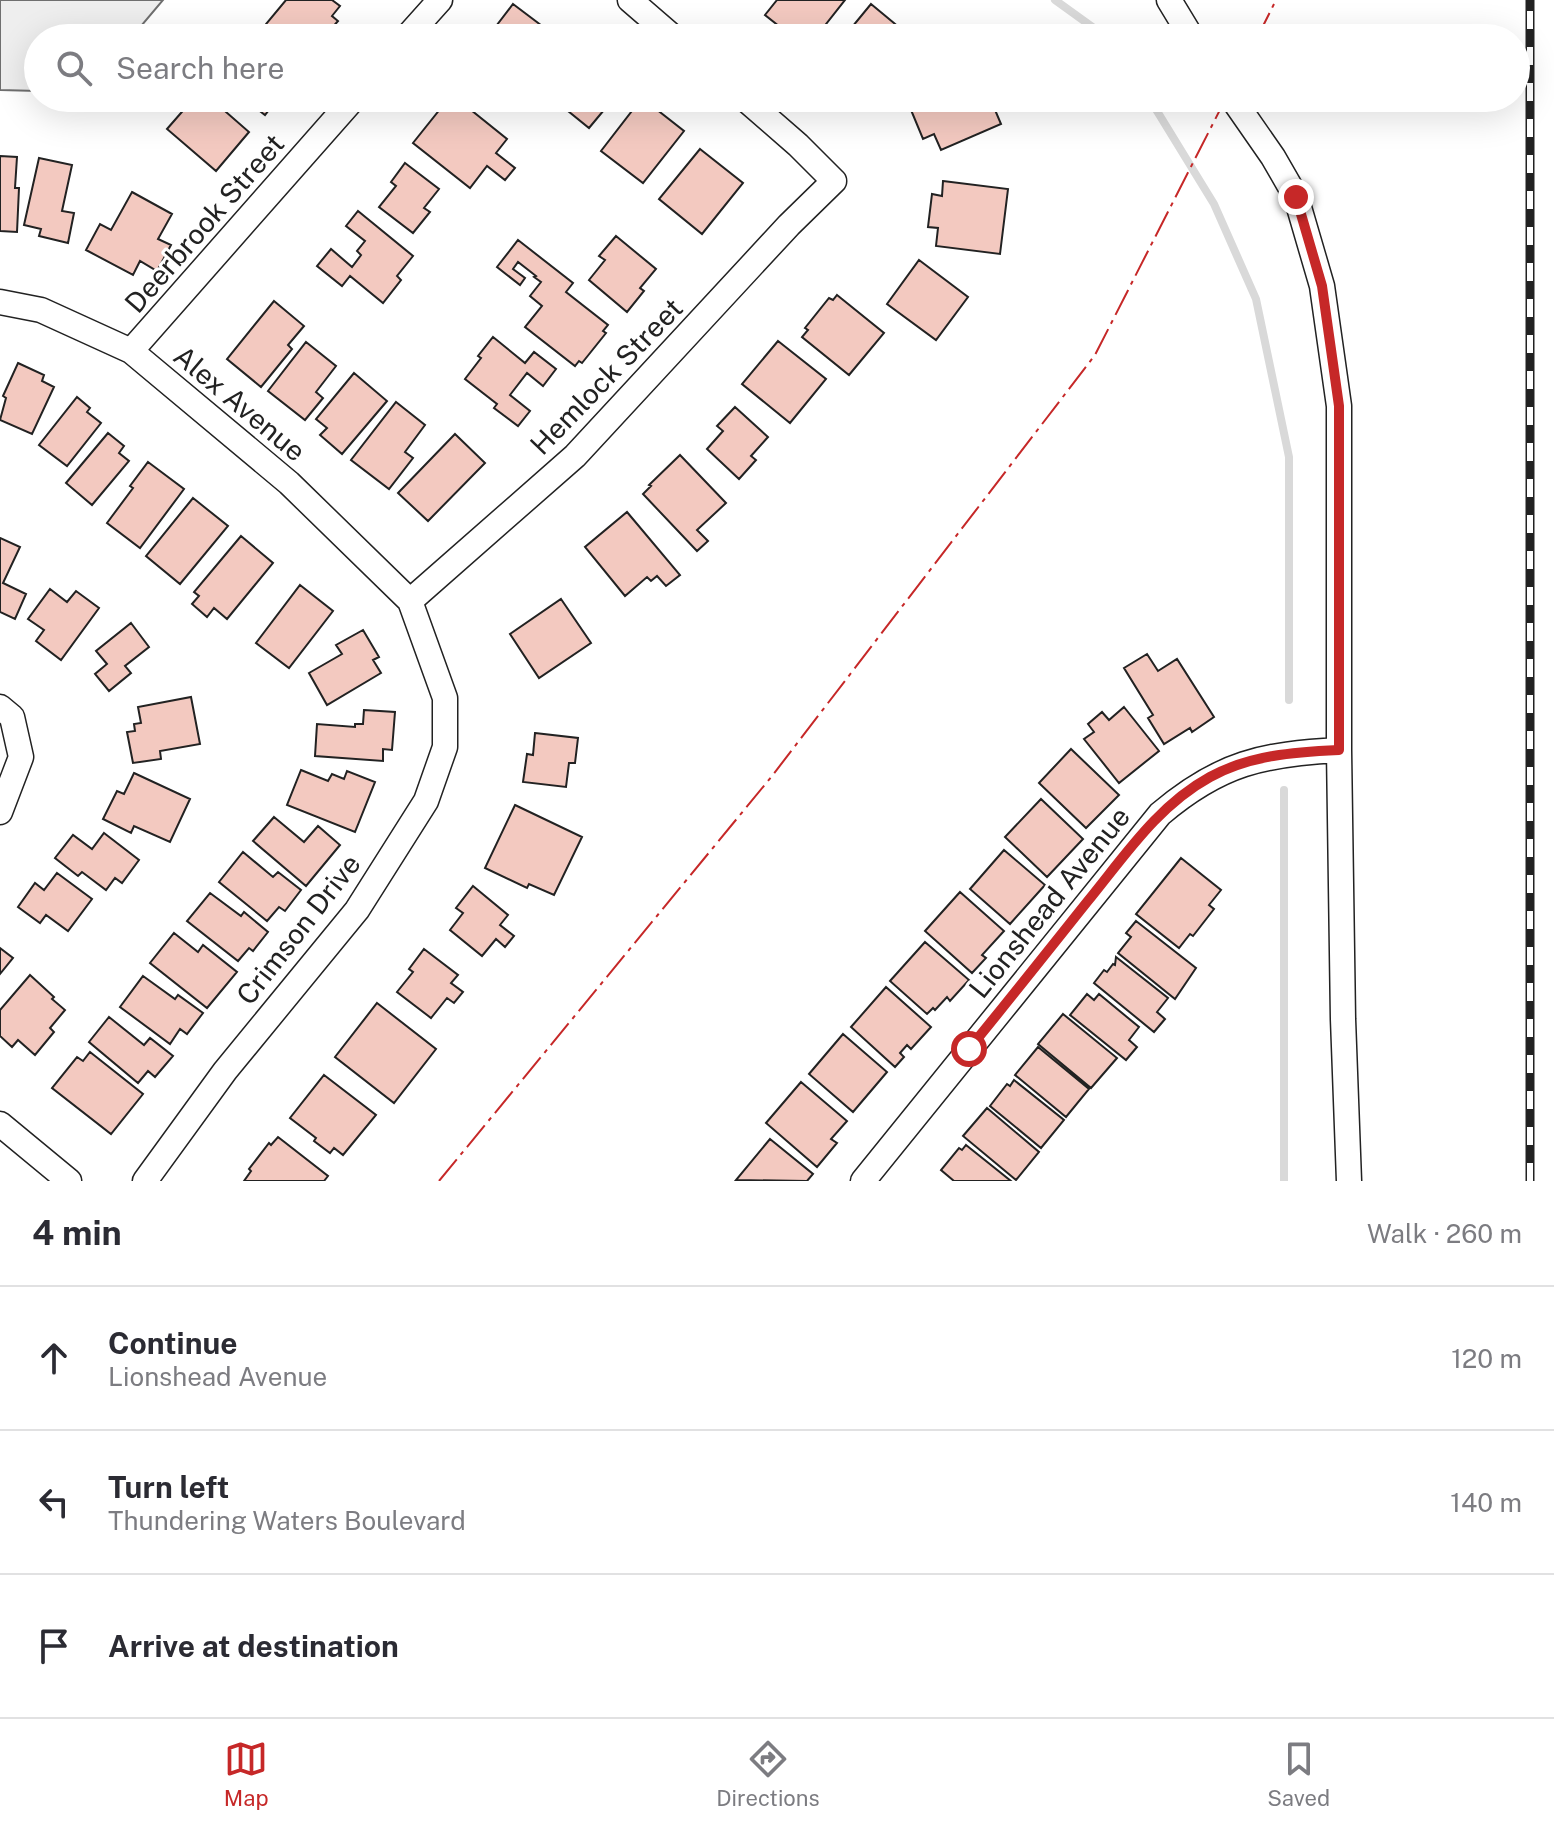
<!DOCTYPE html>
<html lang="en">
<head>
<meta charset="utf-8">
<style>
	:root { --surface:#fff; --page:#f2f2f3; --text:#2b2b33; --muted:#7c7c81; --line:#e1e1e2; --accent:#c62828 }
	body { margin:0; font-family:"Public Sans",sans-serif; background:var(--page); color:var(--text) }
	.stop { position:absolute; width:24px; height:24px; margin:-18px; border:6px solid #c62828; border-radius:50%; background:#fff }
	.stop.end { background:#c62828; border-color:#fff; box-shadow:0 2px 8px #0008 }
	.list { margin:0; padding:0; list-style:none }
	h2 { display:flex; justify-content:space-between; align-items:center; height:104px; margin:0; padding:0 32px; font-size:34px }
	h2 small { font-size:26px; font-weight:400; color:var(--muted) }
	.list li { display:grid; grid-template-columns:52px 1fr auto; gap:24px; align-items:center; box-sizing:border-box; height:144px; padding:0 32px; border-top:2px solid var(--line) }
	.list b { display:block; font-size:30px; white-space:nowrap }
	.list p { margin:0; font-size:26px; white-space:nowrap; color:var(--muted) }
	.list em { font-size:26px; font-style:normal; color:var(--muted) }
	.icon { flex:none; width:44px; height:44px; fill:none; stroke:currentColor; stroke-width:2; stroke-linecap:round; stroke-linejoin:round }
	.map { position:relative; flex:none; width:1554px; height:1181px; overflow:hidden }
	.search { position:absolute; background:var(--surface); box-shadow:0 8px 32px #0002; left:24px; right:24px; top:24px; height:88px; display:flex; align-items:center; gap:20px; box-sizing:border-box; padding:0 28px; border-radius:44px; color:var(--muted); font-size:30px }
	.sheet { height:536px; background:var(--surface) }
	nav { display:flex; justify-content:space-around; align-items:center; box-sizing:border-box; height:112px; border-top:2px solid var(--line); background:var(--surface); font-size:22px; color:var(--muted) }
	nav a { display:grid; justify-items:center; gap:4px }
	nav .on { color:var(--accent) }
	.map>svg:first-child { display:block }
	.green { fill:#eee; stroke:#6f6f6f; stroke-width:2 }
	.lines { fill:none; stroke-linecap:round; stroke-linejoin:round }
	.stream { stroke:#d9d9d9; stroke-width:8 }
	.building { fill:#f3c9c0; stroke:#222; stroke-width:2 }
	.minor-casing { stroke:#222; stroke-width:27 }
	.minor { stroke:#fff; stroke-width:24 }
	.rail-casing { stroke:#222; stroke-width:9 }
	.rail { stroke:#fff; stroke-width:6; stroke-dasharray:18; stroke-linecap:butt }
	.power { stroke:#c62828; stroke-width:2; stroke-dasharray:28 6 4 6; stroke-linecap:butt }
	.route { stroke:#c62828; stroke-width:10 }
	.labels { text-anchor:middle; dominant-baseline:central; stroke-width:6; stroke-linejoin:round; paint-order:stroke }
	.street-label { font-size:28px; fill:#222; stroke:#fff }
</style>
</head>
<body>
<div class="map">
<svg width="1554" height="1181" viewBox="0 0 1554 1181">
	<rect width="100%" height="100%" fill="#fff"/>
	<!-- green -->
	<path class="green" d="M0,0H163L131,38H38V91L0,90Z"/>
	<g class="lines">
		<!-- stream -->
		<path class="stream" d="M1055,0L1098,31L1103,38
			M1149,98L1214,204L1256,299L1289,457V700
			M1284,790V1181"/>
	</g>
	<!-- building -->
	<path class="building" d="M286,0H332L340,6L332,16L338,21L323,38H283L266,24Z
		M777,0H845L815,38H794L765,15Z
		M513,4L554,35L552,38H487Z
		M871,4L912,38H843Z
		M194,98H210L249,132L216,171L167,129Z
		M243,98H278L265,115Z
		M449,98H456L507,139L496,153L515,168L505,180L487,166L470,188L413,143Z
		M552,98H614L589,128Z
		M642,98L684,131L643,183L601,151Z
		M919,98H990L1001,124L941,150L934,134L923,139L911,110L922,105Z
		M700,149L743,183L702,234L659,199Z
		M0,156L17,157L15,188H19L17,232L0,231Z
		M39,158L72,165L62,211L74,213L68,243L39,236L41,229L24,225Z
		M405,163L439,189L424,208L430,212L413,233L379,207L396,186L391,182Z
		M943,181L1008,189L1000,254L936,246L938,228L928,227L932,194L942,196Z
		M132,192L172,214L158,239L171,245L157,271L140,261L133,275L86,250L100,224L111,230Z
		M358,211L413,256L397,276L401,280L383,303L350,276L342,286L317,266L331,249L352,267L361,255L357,251L365,241L346,226Z
		M616,236L656,269L640,288L644,291L627,312L589,280L605,260L599,256Z
		M518,240L573,283L566,292L608,325L603,331L606,333L582,363L579,361L575,366L525,327L542,306L530,296L541,282L534,277L536,276L518,262L513,269L525,278L520,285L497,267Z
		M919,260L968,297L936,340L887,304Z
		M837,295L884,333L849,375L802,337L808,330L805,328L829,298L833,300Z
		M274,301L304,326L288,345L292,349L261,387L227,359Z
		M493,337L525,363L534,352L556,369L543,386L527,373L510,395L530,411L518,426L494,408L497,404L465,379L481,358L478,356Z
		M778,341L826,379L790,423L742,384Z
		M306,342L336,366L316,392L323,398L305,420L268,391Z
		M18,363L44,375L42,381L54,387L32,434L0,420L6,398L3,396Z
		M354,373L387,401L342,454L320,435L327,428L316,419Z
		M77,397L90,408L87,412L101,423L67,466L39,445Z
		M396,402L425,425L405,452L413,458L389,489L351,460Z
		M735,407L768,437L751,456L756,460L739,479L707,449L723,431L717,426Z
		M108,433L124,446L119,453L129,461L92,505L66,483Z
		M455,434L485,463L428,521L398,493Z
		M680,455L726,503L697,530L708,541L697,551L643,494L651,486L649,485Z
		M148,462L184,489L140,548L107,523L133,488L130,486Z
		M193,498L228,526L180,584L146,556Z
		M627,512L680,575L666,586L657,576L651,581L647,577L625,596L585,547Z
		M241,536L273,563L227,619L214,608L207,617L192,604L199,596L194,592Z
		M0,538L20,547L3,583L26,594L15,619L0,612Z
		M300,585L333,611L289,668L256,643Z
		M50,589L67,602L76,591L99,608L61,660L36,641L44,630L28,619Z
		M561,599L591,643L539,678L510,634Z
		M131,623L149,647L125,666L131,673L109,691L95,674L107,664L96,651Z
		M363,630L379,657L373,660L381,673L327,705L309,673L342,654L336,645Z
		M1147,654L1158,671L1177,659L1214,717L1192,732L1190,728L1164,744L1148,718L1153,715L1124,668Z
		M191,697L200,744L160,751L161,759L133,763L127,732L135,731L134,724L141,723L138,707Z
		M1124,707L1159,751L1119,783L1084,739L1094,732L1088,724L1102,712L1109,720Z
		M364,710L395,712L392,750L383,749V761L315,756L317,724L355,727V724H363Z
		M535,733L578,738L575,763H569L566,787L523,782L527,754L533,755Z
		M1071,749L1119,795L1086,828L1039,783Z
		M301,770L328,781L332,774L344,779L347,771L375,782L355,832L287,805Z
		M134,773L190,799L170,842L134,826L131,833L103,819L117,791L124,794Z
		M1041,799L1083,839L1047,877L1005,837Z
		M515,805L582,837L554,895L529,884L527,888L485,868Z
		M274,817L304,842L318,826L340,845L306,886L253,841Z
		M104,833L139,860L122,883L115,878L106,890L82,872L78,876L55,858L73,835L92,849Z
		M1004,850L1045,885L1010,924L970,889Z
		M243,852L273,877L278,872L301,890L285,911L279,907L267,921L219,882Z
		M1181,858L1221,890L1209,905L1214,909L1193,936L1190,934L1179,948L1136,914Z
		M57,873L92,899L68,931L46,915L40,923L18,907L35,883L44,890Z
		M473,886L508,915L500,925L514,936L505,947L496,939L482,956L450,930L463,913L456,908Z
		M960,892L1004,931L982,955L986,958L972,973L925,931Z
		M210,893L241,916L244,912L268,932L253,951L249,948L238,961L187,921Z
		M1136,921L1196,968L1175,999L1118,953L1131,937L1126,933Z
		M174,933L198,952L203,945L237,972L207,1008L150,963Z
		M925,942L969,980L950,1001L947,997L935,1010L933,1008L927,1014L890,981Z
		M0,948L13,958L0,974Z
		M424,949L458,975L451,983L463,992L454,1003L447,998L431,1018L397,992L413,972L409,969Z
		M1116,957L1168,998L1157,1012L1165,1019L1154,1032L1094,983L1104,970L1107,972L1113,964L1115,965Z
		M30,975L54,997L52,999L65,1010L50,1028L54,1032L35,1055L18,1040L12,1047L0,1036V1010Z
		M143,976L175,999L178,995L203,1013L187,1034L180,1029L170,1044L120,1007Z
		M886,987L931,1027L911,1049L907,1045L900,1053L904,1057L895,1067L851,1027Z
		M1087,994L1094,1000L1099,994L1139,1027L1129,1040L1137,1047L1126,1060L1070,1015Z
		M377,1003L436,1049L394,1103L335,1057Z
		M1063,1014L1117,1058L1091,1088L1038,1044Z
		M109,1017L144,1045L150,1038L173,1056L155,1077L148,1071L138,1083L89,1042Z
		M843,1034L887,1072L853,1112L809,1074Z
		M1038,1047L1089,1089L1066,1117L1015,1075Z
		M90,1052L143,1094L111,1134L52,1088L77,1057L83,1061Z
		M324,1075L376,1115L343,1155L334,1148L330,1153L314,1141L316,1138L290,1118Z
		M1014,1080L1064,1120L1041,1148L990,1106L1007,1084L1010,1086Z
		M801,1082L847,1121L831,1139L837,1143L817,1167L766,1123Z
		M987,1108L1039,1152L1016,1180L963,1136Z
		M278,1137L328,1176L324,1181H244L251,1171L249,1169L269,1143L271,1145Z
		M770,1139L813,1174L807,1181L736,1180Z
		M966,1145L1011,1181H954L941,1170L959,1148L962,1150Z"/>
	<g class="lines">
		<defs>
			<path id="minor" d="M630,0L674,38
				M1169,0L1192,38
				M406,38L440,0
				M1232,98L1273,157L1296,197L1322,286L1339,406V750L1343,1019L1349,1181
				M0,302L41,310L131,351L289,483L410,601L445,698V747L426,801L357,910L225,1071L145,1181
				M131,351L354,98
				M410,601L575,456L789,225L834,181L798,145L744,98
				M0,707L12,717L21,757L0,812
				M0,1124L69,1181
				M863,1181L1160,814C1220,763 1263,754 1339,750"/>
		</defs>
		<!-- minor casing -->
		<use href="#minor" class="minor-casing"/>
		<!-- minor -->
		<use href="#minor" class="minor"/>
		<defs>
			<path id="rail" d="M1530,1181V0"/>
		</defs>
		<!-- rail casing -->
		<use href="#rail" class="rail-casing"/>
		<!-- rail -->
		<use href="#rail" class="rail"/>
		<!-- power -->
		<path class="power" d="M1257,38L1276,0
			M439,1181L772,776L1095,355L1226,98"/>
	</g>
	<g class="lines">
		<!-- route -->
		<path class="route" d="M969,1049C1009,1000 1048,951 1087,902C1124,857 1157,806 1210,777C1250,755 1295,752 1339,750V406L1322,286L1296,197"/>
	</g>
	<g class="labels">
		<!-- street labels -->
		<g class="street-label">
			<text transform="translate(204 223) rotate(-49)">Deerbrook Street</text>
			<text transform="translate(606 376) rotate(-46)">Hemlock Street</text>
			<text transform="translate(240 403) rotate(40)">Alex Avenue</text>
			<text transform="translate(1049 902) rotate(-51)">Lionshead Avenue</text>
			<text transform="translate(298 929) rotate(-52)">Crimson Drive</text>
		</g>
	</g>
</svg>
<div class="stop" style="left:969px;top:1049px"></div>
<div class="stop end" style="left:1296px;top:197px"></div>
<div class="search"><svg class="icon" aria-label="search" viewBox="0 0 24 24"><circle cx="10" cy="10" r="6"/><path d="M15 15l6 6"/></svg>Search here</div>
</div>
<section class="sheet">
<h2>4 min<small>Walk · 260 m</small></h2>
<ul class="list">
<li><svg class="icon" aria-label="ahead" viewBox="0 0 24 24"><path d="M12 20V5M6 11l6-6 6 6"/></svg><div><b>Continue</b><p>Lionshead Avenue</p></div><em>120 m</em></li>
<li><svg class="icon" aria-label="left" viewBox="0 0 24 24"><path d="M17 20v-9H6M10 6l-5 5 5 5"/></svg><div><b>Turn left</b><p>Thundering Waters Boulevard</p></div><em>140 m</em></li>
<li><svg class="icon" aria-label="arrive" viewBox="0 0 24 24"><path d="M6 21V4h12l-3 4 3 4H6"/></svg><div><b>Arrive at destination</b></div></li>
</ul>
</section>
<nav>
<a class="on"><svg class="icon" aria-label="map" viewBox="0 0 24 24"><path d="M3 6l6-2 6 2 6-2v14l-6 2-6-2-6 2zM9 4v14M15 6v14"/></svg>Map</a>
<a><svg class="icon" aria-label="directions" viewBox="0 0 24 24"><path d="M12 3l9 9-9 9-9-9zM9 14v-3h6M13 9l2 2-2 2"/></svg>Directions</a>
<a><svg class="icon" aria-label="saved" viewBox="0 0 24 24"><path d="M7 4h10v16l-5-4-5 4z"/></svg>Saved</a>
</nav>
</body>
</html>
